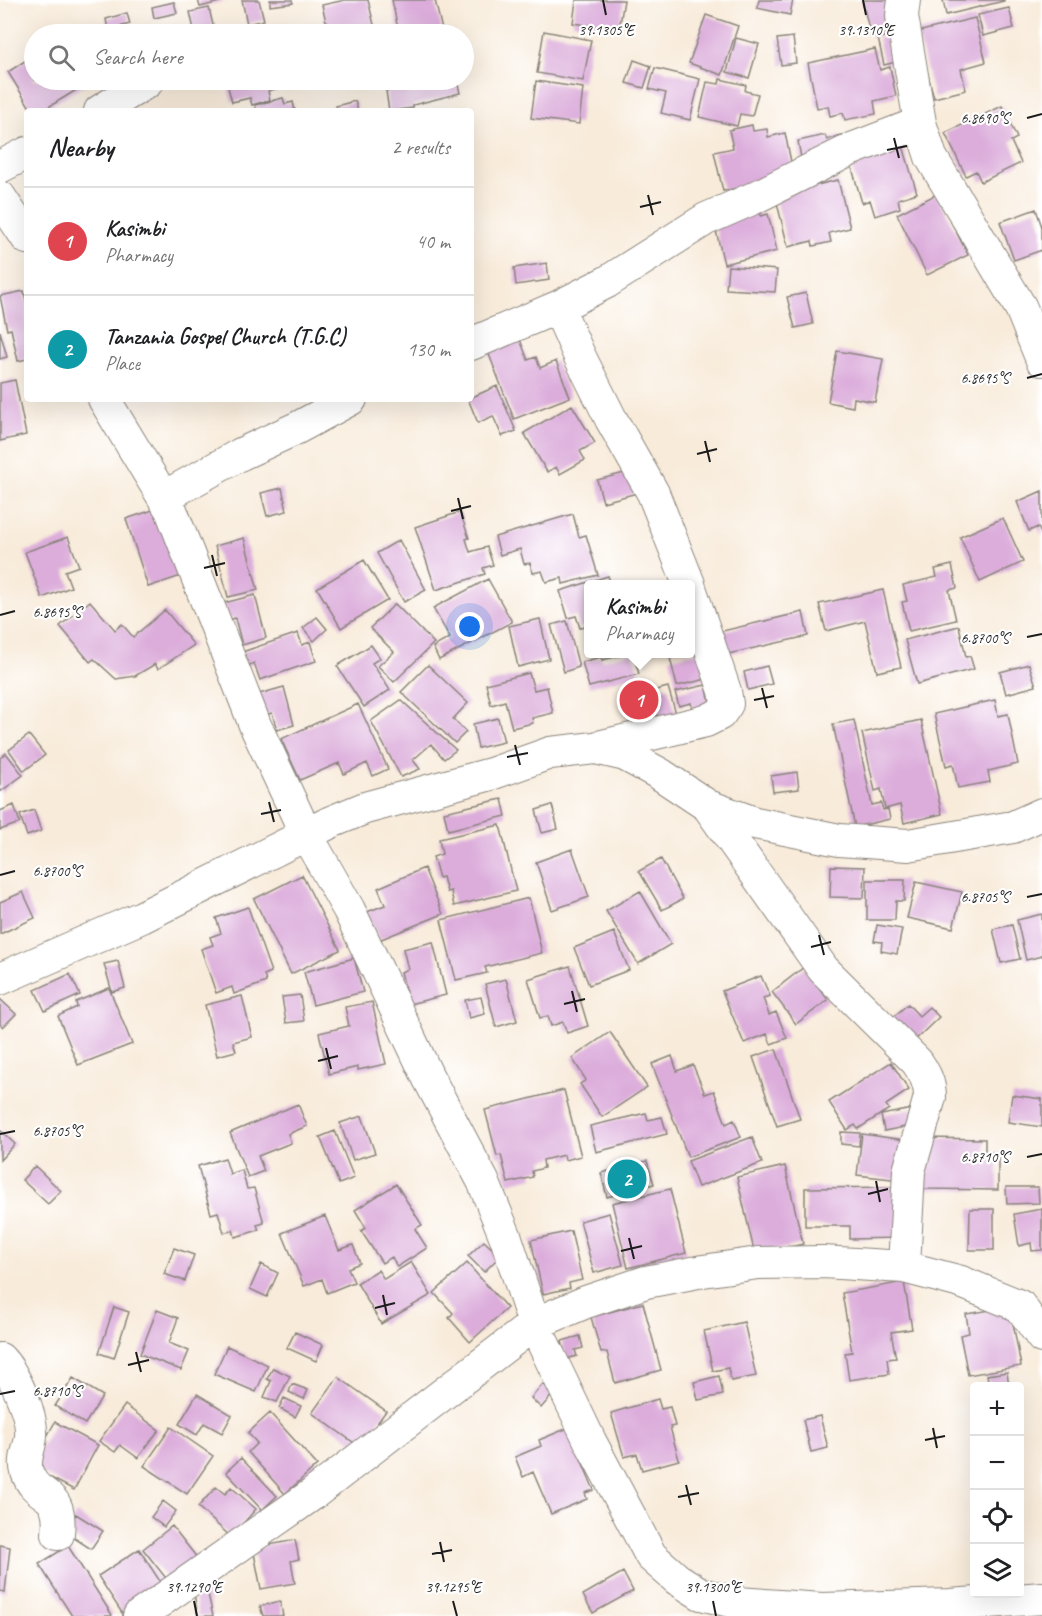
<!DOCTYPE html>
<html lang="en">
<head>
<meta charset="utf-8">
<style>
	:root { --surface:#fff; --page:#f6f6f6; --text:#202124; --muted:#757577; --line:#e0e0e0; --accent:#2563eb }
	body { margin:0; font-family:Caveat,sans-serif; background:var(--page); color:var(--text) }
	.controls { position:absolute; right:18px; bottom:18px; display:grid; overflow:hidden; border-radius:6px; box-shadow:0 6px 24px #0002 }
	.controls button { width:54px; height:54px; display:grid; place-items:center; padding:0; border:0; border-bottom:2px solid var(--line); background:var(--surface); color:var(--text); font:30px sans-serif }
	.you { position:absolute; left:470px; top:627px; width:21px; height:21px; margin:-15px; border:4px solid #fff; border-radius:50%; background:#1a73e8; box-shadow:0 0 0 9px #1a73e833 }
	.badge { display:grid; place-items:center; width:39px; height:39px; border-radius:50%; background:var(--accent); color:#fff; font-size:20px; font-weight:700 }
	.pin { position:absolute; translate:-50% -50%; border:3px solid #fff; box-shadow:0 2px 6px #0006 }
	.popup { position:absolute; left:584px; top:580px; width:111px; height:78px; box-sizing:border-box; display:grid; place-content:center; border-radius:6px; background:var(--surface); filter:drop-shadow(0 2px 4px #0005); font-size:20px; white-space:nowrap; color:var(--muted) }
	.popup b { font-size:22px; color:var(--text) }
	.popup::after { content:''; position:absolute; left:50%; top:100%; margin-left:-12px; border:12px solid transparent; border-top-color:var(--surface) }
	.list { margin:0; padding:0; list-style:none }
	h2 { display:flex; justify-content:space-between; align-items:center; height:78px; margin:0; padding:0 24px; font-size:26px }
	h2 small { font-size:20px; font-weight:400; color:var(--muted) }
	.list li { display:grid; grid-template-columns:39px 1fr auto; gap:18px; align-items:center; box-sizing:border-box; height:108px; padding:0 24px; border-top:2px solid var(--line) }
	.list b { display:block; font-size:22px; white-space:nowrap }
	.list p { margin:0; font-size:20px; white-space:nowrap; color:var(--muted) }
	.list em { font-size:20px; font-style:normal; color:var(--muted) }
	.icon { flex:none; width:33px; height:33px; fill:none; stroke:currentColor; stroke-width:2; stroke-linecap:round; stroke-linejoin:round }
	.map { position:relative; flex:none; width:1042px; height:1616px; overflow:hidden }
	.search { position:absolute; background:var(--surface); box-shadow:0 6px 24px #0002; left:24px; top:24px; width:450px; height:66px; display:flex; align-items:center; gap:15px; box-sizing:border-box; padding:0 21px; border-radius:33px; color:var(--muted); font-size:22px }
	.panel { position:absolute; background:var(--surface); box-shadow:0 6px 24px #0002; left:24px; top:108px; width:450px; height:294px; border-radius:6px }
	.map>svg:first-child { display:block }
	.building { fill:#dcaddb }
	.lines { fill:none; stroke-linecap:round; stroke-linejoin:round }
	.street-casing { stroke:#8a847b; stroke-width:34 }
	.street { stroke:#fff; stroke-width:32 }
	.ticks { fill:none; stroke:#1c1c1c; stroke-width:2 }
	.ticks-label { font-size:15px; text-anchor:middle; fill:#1c1c1c; stroke:#fff; stroke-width:4.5; stroke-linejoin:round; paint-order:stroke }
</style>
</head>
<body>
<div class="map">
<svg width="1042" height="1616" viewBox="0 0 1042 1616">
	<rect width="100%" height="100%" fill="#fff"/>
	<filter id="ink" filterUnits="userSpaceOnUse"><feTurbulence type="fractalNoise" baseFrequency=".0167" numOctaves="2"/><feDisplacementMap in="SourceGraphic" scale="12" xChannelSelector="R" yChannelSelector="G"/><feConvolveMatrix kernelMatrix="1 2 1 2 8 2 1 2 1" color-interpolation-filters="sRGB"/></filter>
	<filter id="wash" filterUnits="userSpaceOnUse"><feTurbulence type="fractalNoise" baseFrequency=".008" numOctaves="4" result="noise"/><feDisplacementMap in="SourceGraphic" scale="24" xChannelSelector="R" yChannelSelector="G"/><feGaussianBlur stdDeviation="1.35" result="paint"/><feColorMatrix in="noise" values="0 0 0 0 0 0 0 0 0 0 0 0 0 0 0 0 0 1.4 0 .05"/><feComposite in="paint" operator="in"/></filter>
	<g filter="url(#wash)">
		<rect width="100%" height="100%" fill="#f8ebda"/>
		<g id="blocks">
			<!-- building -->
			<path class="building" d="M198,0H224V1L200,7Z
				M242,0H259L264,20L247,24Z
				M270,0H292L293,3L270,6Z
				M345,0H368L375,29L353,34H329L322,5Z
				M392,0H435L443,34H399Z
				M576,0H624L619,30L573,23Z
				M759,0H793L790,15L757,8Z
				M862,0H890L897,31L871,37Z
				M943,0H1004V1L946,15Z
				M174,2L177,13L154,18L152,7Z
				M209,8L215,34H195L190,12Z
				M1009,8L1014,28L983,36L978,15Z
				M127,13L130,24L108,30L106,19Z
				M706,15L738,26L722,75L689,63Z
				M975,18L986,62L961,69L966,90L934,98L917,32Z
				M544,31L591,40L583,81L537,73Z
				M895,35L900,61L884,65L878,38Z
				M793,37L796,63L781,65L777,39Z
				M736,38L759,44L749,78L727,72Z
				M875,49L880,70L890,67L896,96L874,101L876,114L845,120L843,113L830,116L828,106L817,108L808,63Z
				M34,55V80H93L42,111H32L8,72Z
				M634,60L651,66L644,88L626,83Z
				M655,68L700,79L690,120L661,113L666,93L649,89Z
				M720,79L746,85L745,91L758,94L752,116L740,114L737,126L699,117L707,82L719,84Z
				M226,80H297L298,83L268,91L270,100L252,105L250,98L232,102Z
				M405,80H457L460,93L413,105V108L389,111L386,91L407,87Z
				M536,81L583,88L579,124L531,118Z
				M283,98L285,104L293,102L295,111H257L255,105Z
				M355,101L358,111H337L336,106Z
				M1002,106L1017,138L1011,141L1021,163L981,182L976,171L966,176L945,133Z
				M752,125L753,131L767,129L768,137L785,133L794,176L723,191L714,152L733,148L729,130Z
				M825,135L827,140L840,135L843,146L802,164L798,141Z
				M901,139L917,193L898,199L900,208L875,216L870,200L862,203L848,154Z
				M838,180L850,228L829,233L831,242L813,246L812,241L788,247L775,195Z
				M937,194L968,255L927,275L897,214Z
				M759,207L761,216L768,214L777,251L724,264L713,218Z
				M1036,209L1042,227V250L1014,260L1000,222Z
				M547,263L549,280L516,285L514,268Z
				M728,266L777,270L775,292L726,289Z
				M24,291L27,305V359L18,361L11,329L7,330L0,296Z
				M806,293L813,324L795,328L787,297Z
				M0,331L7,357L0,359Z
				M517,332L528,360L536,357L540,368L556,361L570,397L514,419L485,344Z
				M837,351L883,359L875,402L854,398L853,407L828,402Z
				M15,380L26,435L0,441V383Z
				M497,386L516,431L502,436L493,416L478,423L468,399Z
				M572,405L595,443L580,451L585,460L560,474L556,467L547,472L524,433Z
				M636,470L641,492L603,502L597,480Z
				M282,488L287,511L267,516L261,493Z
				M1042,491V536L1038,527L1029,531L1017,502Z
				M162,507L184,575L148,587L126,519Z
				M460,512L469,538L466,539L470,552L487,547L493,565L483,568L485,574L436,590L415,527Z
				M573,514L579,537L586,535L598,575L563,584L562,578L546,582L542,571L533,573L530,563L524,564L520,549L500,555L495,537Z
				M1003,518L1023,562L980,582L960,537Z
				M68,537L79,566L65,571L71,587L42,598L25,552Z
				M244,538L258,590L228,597L215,546Z
				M399,540L426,590L404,602L377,553Z
				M364,560L388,600L341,628L317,588Z
				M952,565L957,588L949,590L956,620L909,631L902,602L907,601L903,585L937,577L935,569Z
				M608,576L611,584H588V626L580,628L576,616L568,618L560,591Z
				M488,579L512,622L439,660L433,647L450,638L433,608Z
				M883,590L901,667L877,672L865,621L826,631L819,604Z
				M255,595L266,638L242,645L235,618L229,620L224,603Z
				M90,601L115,630L122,624L133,637L165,610L194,645L158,669L155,664L135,676L116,679L94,659L90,662L60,626Z
				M395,604L434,643L394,682L378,666L394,652L370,628Z
				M803,612L808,636L715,657L710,634Z
				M317,617L327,629L314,641L303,628Z
				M540,619L549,659L518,667L509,626Z
				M567,621L579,667L564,672L551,625Z
				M959,626L966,657L970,656L974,669L917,684L905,640Z
				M298,633L302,645L310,642L316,661L260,680L254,663L247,666L242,652Z
				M371,645L380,658L372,663L390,690L364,707L337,666Z
				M709,650L715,677L677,686L670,658Z
				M627,654H633L639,674L589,687L582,662L601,657L602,660Z
				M1029,664L1036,686L1006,694L1000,672Z
				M428,665L468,703L453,719L466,732L455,743L401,692Z
				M767,666L772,684L748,690L744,672Z
				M529,673L534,690L547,687L553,713L532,718L533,723L512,728L505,701L491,705L486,684Z
				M706,685L712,711L694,715L691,703L679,706L675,692Z
				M284,687L294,725L277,730L272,713L265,715L259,694Z
				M668,687L676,714L657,719L653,706L638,711L634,696Z
				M401,700L456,750L444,759L431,744L413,760L420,769L401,777L371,721Z
				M995,700L998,716L1008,714L1018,764L988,771L990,782L958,788L953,764L946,766L934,714Z
				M358,704L388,769L373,776L367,763L344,774L339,763L300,780L281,739Z
				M498,718L504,742L478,748L473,724Z
				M854,720L872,805L881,803L883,810L888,809L890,819L855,827L833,724Z
				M921,720L942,814L904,823L900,805L885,809L881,789L875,791L862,733Z
				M29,735L45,755L24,771L9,750Z
				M6,753L23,775L0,792V758Z
				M797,772L799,789L773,792L771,776Z
				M502,799L506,816L448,830L444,812Z
				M14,805L20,823L0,830V811Z
				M552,805L558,829L542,833L536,810Z
				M34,810L41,831L27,836L20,815Z
				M500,825L516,891L454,906L451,891L447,892L443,877L439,878L433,857L442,854L439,839Z
				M572,849L589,897L552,910L536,862Z
				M661,859L683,899L662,910L639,871Z
				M831,866L865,867L864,898L830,897Z
				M424,868L443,914L379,940L367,912L385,905L378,888Z
				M302,875L340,950L291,974L254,899Z
				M867,880H905L904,901H896L895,920H867Z
				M916,882L962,892L953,928L907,918Z
				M640,891L671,944L638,964L606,911Z
				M23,892L35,918L0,934V902Z
				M529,898L542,953L485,967L487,973L456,980L441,920Z
				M248,907L271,972L264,975L266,982L234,994L232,987L216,993L201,949L213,945L210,937L221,933L216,918Z
				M1042,914V956L1026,960L1017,920Z
				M877,925L902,929L897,954L881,951L882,942L874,941Z
				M1012,925L1020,959L1001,963L993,929Z
				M614,932L629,970L589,985L574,948Z
				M433,942L446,995L409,1004L401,972L408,969L403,949Z
				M354,958L363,992L313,1005L304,972Z
				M118,961L125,988L112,992L104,964Z
				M570,966L588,1026L567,1033L563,1022L551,1026L548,1016L540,1018L528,979Z
				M804,967L828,1000L796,1024L772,992Z
				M70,974L80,995L45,1011L35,990Z
				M761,976L770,996L763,998L769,1015L776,1012L787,1038L771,1044L767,1034L744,1043L722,991Z
				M506,979L517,1021L496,1027L485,984Z
				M109,988L132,1044L78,1065L58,1016L77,1007L76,1002Z
				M300,995L304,1021L286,1023L282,997Z
				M242,996L252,1037L233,1042L236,1051L217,1056L205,1005Z
				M481,997L485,1014L469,1018L465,1000Z
				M0,999L16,1014L3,1027L0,1024Z
				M372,1002L386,1064L358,1070V1067L329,1074L319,1033L349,1026L345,1007Z
				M908,1004L919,1016L929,1007L939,1017L913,1042L891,1019Z
				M610,1032L647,1087L602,1117L580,1084L586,1080L572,1058Z
				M776,1049L800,1119L777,1126L753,1057Z
				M672,1056L677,1071L693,1065L705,1094L714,1091L726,1124L734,1120L741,1137L688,1157L652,1064Z
				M891,1062L909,1090L886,1105L889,1109L858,1129L855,1125L847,1130L829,1102Z
				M564,1090L581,1156L565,1160L564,1155L543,1160L544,1168L532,1171L533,1177L508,1183L501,1155L497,1156L485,1110Z
				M1012,1095L1042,1099V1127L1008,1122Z
				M298,1104L307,1126L288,1134L291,1143L258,1156L264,1171L248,1177L230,1133Z
				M912,1109L915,1125L884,1131L881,1115Z
				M646,1113L648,1120L662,1117L667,1134L596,1152L590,1126Z
				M362,1116L375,1153L353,1160L340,1123Z
				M0,1130L15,1144L0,1160Z
				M335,1131L354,1178L339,1184L320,1137Z
				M841,1132L860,1133L859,1146L841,1144Z
				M862,1134L905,1140L900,1180L857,1175Z
				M752,1137L762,1163L698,1187L688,1161Z
				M924,1138L985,1139V1152L998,1153V1190L924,1189Z
				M225,1158L230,1174L242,1170L247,1189L254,1188L264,1223L257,1225L259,1230L235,1237L233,1230L224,1233L218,1212L211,1214L198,1166Z
				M647,1161L654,1184L607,1197L601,1173Z
				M35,1166L61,1191L48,1204L22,1180Z
				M785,1166L803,1244L755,1255L737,1177Z
				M396,1184L422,1225L415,1229L427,1248L397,1267L392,1257L382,1263L361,1231L366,1228L355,1210Z
				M899,1187V1238L850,1239V1226H805V1188Z
				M1006,1187H1038L1039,1203L1007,1204Z
				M670,1189L686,1253L628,1268L612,1203Z
				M970,1209H994V1250H969Z
				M1042,1209V1250L1032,1251L1031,1243L1019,1246L1014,1214Z
				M609,1213L623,1265L594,1273L580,1221Z
				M325,1216L339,1250L353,1245L360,1263L348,1268L354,1282L327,1293L322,1279L304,1286L282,1233Z
				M571,1231L582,1280L569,1283L570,1288L543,1294L531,1240Z
				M484,1241L500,1256L484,1272L468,1256Z
				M174,1248L194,1255L185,1281L164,1274Z
				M411,1262L431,1295L381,1324L357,1283L378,1270L384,1279Z
				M467,1263L507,1308L470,1342L449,1318L453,1313L434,1293Z
				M261,1264L278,1273L267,1297L250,1289Z
				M904,1282L912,1329L891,1332L896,1358L887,1359L889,1374L849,1380L845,1353L852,1352L842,1293Z
				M643,1303L661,1370L615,1383L607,1352L601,1353L591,1317Z
				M114,1307L129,1312L114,1358L99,1353Z
				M1010,1307L1021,1366L968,1375L960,1335L969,1333L966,1314Z
				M157,1310L178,1318L169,1343L189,1351L181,1370L140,1354Z
				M744,1322L756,1376L731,1381L728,1368L713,1371L704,1331Z
				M295,1332L323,1345L316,1361L287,1348Z
				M580,1336L583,1348L575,1350L577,1356L566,1359L562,1341Z
				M227,1346L268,1365L256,1392L214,1374Z
				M273,1368L290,1376L277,1402L264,1397L271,1381L267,1379Z
				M1007,1372L1009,1386H989L987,1375Z
				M719,1376L723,1395L698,1400L694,1382Z
				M338,1377L386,1411L360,1447L312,1413Z
				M73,1378L103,1396L85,1424L55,1406Z
				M292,1384L308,1390L304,1399L289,1392Z
				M543,1384L554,1393L541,1408L531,1398Z
				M197,1394L232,1415L222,1433L204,1423L197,1435L179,1424Z
				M284,1398L301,1406L295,1417L279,1408Z
				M658,1399L661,1409L670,1407L675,1426L670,1427L679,1460L642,1470L637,1454L624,1457L611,1413Z
				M125,1405L159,1430L138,1458L120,1445L115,1452L99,1441Z
				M270,1413L317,1465L285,1494L248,1452L257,1443L248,1433Z
				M820,1416L828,1448L811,1452L803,1420Z
				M55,1422L98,1445L74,1490L30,1467Z
				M171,1427L213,1456L187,1494L144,1466Z
				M568,1428L594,1490L585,1493L587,1499L551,1514L533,1472L523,1477L515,1457L541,1446L539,1440Z
				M241,1458L277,1496L262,1510L226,1472Z
				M216,1487L225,1494L231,1487L256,1509L231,1537L198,1507Z
				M163,1501L176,1511L164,1527L151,1517Z
				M76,1514L103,1531L91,1549L65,1532Z
				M172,1526L198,1559L169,1582L143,1549Z
				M295,1540L299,1559L291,1561L295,1583L261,1589L253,1548Z
				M0,1545L10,1547L5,1592L0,1591Z
				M68,1546L112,1615L111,1616H72L39,1564Z
				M139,1549L163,1586L122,1613L98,1576Z
				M623,1572L633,1591L593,1613L583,1595Z
				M206,1585L213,1616H198L193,1588Z
				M280,1601L283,1616H263L260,1606Z"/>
		</g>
	</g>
	<g filter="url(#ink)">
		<use href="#blocks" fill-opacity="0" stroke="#8a847b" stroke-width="1.5"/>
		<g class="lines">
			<defs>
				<path id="street" d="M100,111L147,82
					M920,123L931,157L1021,308L1042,360
					M0,167L27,153
					M0,197L27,238
					M471,344L558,307
					M104,399L171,510L255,725L306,834L349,910L428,1077L483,1181L506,1238L534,1324L590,1441L651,1556L677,1579L701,1594L738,1603L822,1609L950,1605L1042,1598
					M164,497L241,454L297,428L351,399
					M689,584L653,493L611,419L580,357L558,307L607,282L706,219L754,198L852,149L920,123L902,16L904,0
					M598,747L706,721L720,714L727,704L725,691L690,588
					M708,806L823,969L917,1062C925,1074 930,1083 930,1097L909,1171L904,1267L961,1282L1020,1306L1042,1337
					M0,979L142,917L331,822L365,808L491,774L550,753L595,748L625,755L660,774L708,806L755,823L839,840L908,845L1013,827L1042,814
					M0,1359C14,1373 33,1416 31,1436C30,1449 23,1459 27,1472C37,1502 63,1487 58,1534
					M139,1616L313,1494L534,1324L586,1302L646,1282L703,1271L758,1263L823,1262L904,1267"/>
			</defs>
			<!-- street casing -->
			<use href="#street" class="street-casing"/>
			<!-- street -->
			<use href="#street" class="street"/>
		</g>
	</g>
	<!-- ticks -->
	<path class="ticks" d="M603,0L606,15M863,0L866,15M1027,118L1042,114M894,138L899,158M887,150L907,146M648,195L653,215M640,207L661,202M1027,378L1042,374M705,441L710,462M697,454L717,449M458,498L463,519M451,511L471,506M212,555L217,576M204,568L225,563M0,615L15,611M1027,637L1042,634M762,688L767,708M754,700L774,696M515,745L520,765M507,757L528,753M269,802L274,822M261,814L281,810M0,875L15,871M1027,897L1042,894M819,935L824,955M811,947L831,942M572,991L577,1012M564,1004L585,999M326,1048L331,1069M318,1061L338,1056M0,1134L15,1131M1027,1157L1042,1154M876,1181L880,1202M868,1194L888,1189M629,1238L634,1259M621,1251L642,1246M383,1295L387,1315M375,1308L395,1303M136,1352L141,1372M128,1365L149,1360M0,1394L15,1391M933,1428L937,1448M925,1440L945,1436M686,1485L691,1505M678,1497L699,1493M440,1542L444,1562M432,1554L452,1550M194,1601L197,1616M453,1601L457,1616M713,1601L716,1616"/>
	<g class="ticks-label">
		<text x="606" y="35">39.1305°E</text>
		<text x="866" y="35">39.1310°E</text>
		<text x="985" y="123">6.8690°S</text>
		<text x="985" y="383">6.8695°S</text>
		<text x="57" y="617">6.8695°S</text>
		<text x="985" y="643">6.8700°S</text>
		<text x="57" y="876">6.8700°S</text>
		<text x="985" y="902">6.8705°S</text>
		<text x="57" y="1136">6.8705°S</text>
		<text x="985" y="1162">6.8710°S</text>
		<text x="57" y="1396">6.8710°S</text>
		<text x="194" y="1592">39.1290°E</text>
		<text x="453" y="1592">39.1295°E</text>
		<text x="713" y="1592">39.1300°E</text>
	</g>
</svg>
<div class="controls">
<button>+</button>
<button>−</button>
<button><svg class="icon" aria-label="locate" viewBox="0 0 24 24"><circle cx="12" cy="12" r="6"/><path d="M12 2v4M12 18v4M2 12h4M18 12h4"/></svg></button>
<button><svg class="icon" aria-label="layers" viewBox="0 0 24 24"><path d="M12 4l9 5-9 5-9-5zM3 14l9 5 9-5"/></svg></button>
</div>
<div class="you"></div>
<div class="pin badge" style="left:639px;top:700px;background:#e0444e">1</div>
<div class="popup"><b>Kasimbi</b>Pharmacy</div>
<div class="pin badge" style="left:627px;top:1179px;background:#0f9aa8">2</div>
<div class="search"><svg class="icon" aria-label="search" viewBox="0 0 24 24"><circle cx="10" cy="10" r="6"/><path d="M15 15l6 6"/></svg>Search here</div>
<section class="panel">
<h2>Nearby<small>2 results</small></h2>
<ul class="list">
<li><span class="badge" style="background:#e0444e">1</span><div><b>Kasimbi</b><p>Pharmacy</p></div><em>40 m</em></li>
<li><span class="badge" style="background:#0f9aa8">2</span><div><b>Tanzania Gospel Church (T.G.C)</b><p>Place</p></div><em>130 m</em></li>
</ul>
</section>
</div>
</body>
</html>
